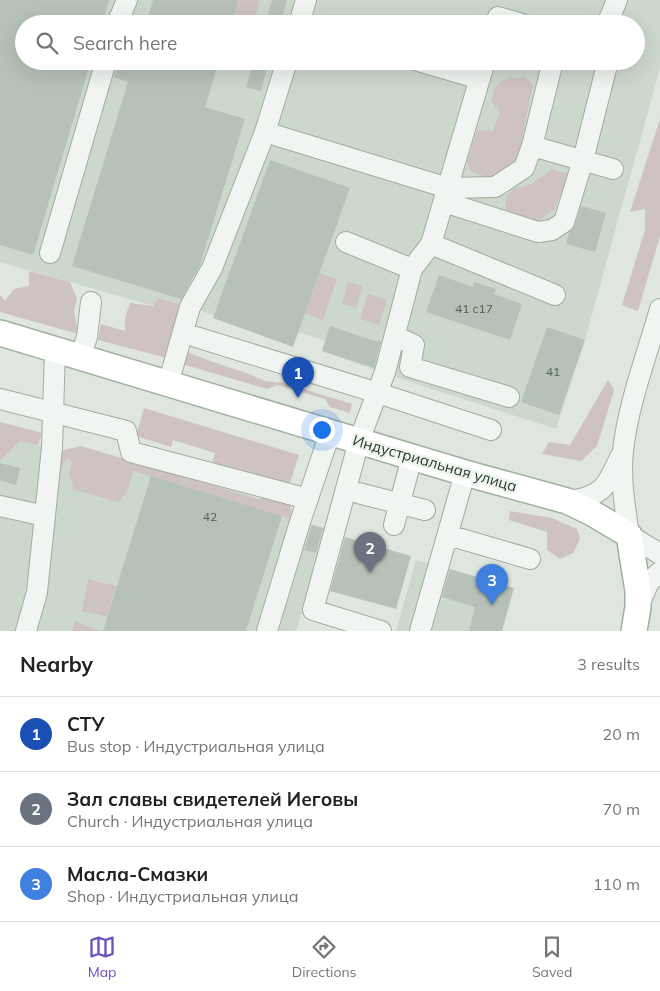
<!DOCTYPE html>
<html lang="en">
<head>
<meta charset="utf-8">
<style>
	:root { --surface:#fff; --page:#f6f6f6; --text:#222; --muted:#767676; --line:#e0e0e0; --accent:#6d50bf }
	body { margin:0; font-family:Mulish,sans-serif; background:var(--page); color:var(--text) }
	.you { position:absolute; left:321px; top:429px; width:18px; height:18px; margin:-12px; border:4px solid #fff; border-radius:50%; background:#1a73e8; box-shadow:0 0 0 8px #1a73e833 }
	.badge { display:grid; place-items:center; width:32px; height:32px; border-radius:50%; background:var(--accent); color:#fff; font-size:16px; font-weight:700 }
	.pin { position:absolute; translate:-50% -41px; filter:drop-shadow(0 1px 2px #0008) }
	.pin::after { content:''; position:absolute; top:26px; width:18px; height:15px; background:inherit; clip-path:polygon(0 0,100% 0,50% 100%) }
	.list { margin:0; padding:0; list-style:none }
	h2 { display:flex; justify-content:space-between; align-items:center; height:65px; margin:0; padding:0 20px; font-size:21px }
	h2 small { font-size:16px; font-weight:400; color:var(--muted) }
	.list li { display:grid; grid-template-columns:32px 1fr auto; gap:15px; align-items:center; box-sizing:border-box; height:75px; padding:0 20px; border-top:1px solid var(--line) }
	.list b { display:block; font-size:19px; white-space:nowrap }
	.list p { margin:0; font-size:16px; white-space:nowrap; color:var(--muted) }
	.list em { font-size:16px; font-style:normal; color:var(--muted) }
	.icon { flex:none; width:28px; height:28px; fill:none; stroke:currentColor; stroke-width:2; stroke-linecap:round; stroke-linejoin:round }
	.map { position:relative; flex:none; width:660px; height:631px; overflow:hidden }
	.search { position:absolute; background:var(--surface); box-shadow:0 5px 20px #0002; left:15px; right:15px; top:15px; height:55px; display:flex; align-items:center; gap:12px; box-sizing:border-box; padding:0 18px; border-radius:28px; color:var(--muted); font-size:19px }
	.sheet { height:290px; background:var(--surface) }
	nav { display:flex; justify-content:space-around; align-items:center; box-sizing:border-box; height:70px; border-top:1px solid var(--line); background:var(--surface); font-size:14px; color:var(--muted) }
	nav a { display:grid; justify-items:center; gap:2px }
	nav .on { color:var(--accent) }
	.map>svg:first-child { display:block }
	.built { fill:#cdd8cd; fill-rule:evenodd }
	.green { fill:#cfc3c1 }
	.building { fill:#b6c2b7 }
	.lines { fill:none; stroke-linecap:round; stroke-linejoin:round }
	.minor-casing { stroke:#a1aca1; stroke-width:22 }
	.major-casing { stroke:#9fb19f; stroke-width:28 }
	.minor { stroke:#f1f5f1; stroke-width:20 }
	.major { stroke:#fff; stroke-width:25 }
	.labels { text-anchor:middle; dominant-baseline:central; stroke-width:5; stroke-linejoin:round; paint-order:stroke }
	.number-label { font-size:12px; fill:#4c5e4d }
	.street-label { font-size:15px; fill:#293c2a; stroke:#eef4ee }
</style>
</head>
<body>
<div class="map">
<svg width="660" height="631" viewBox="0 0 660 631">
	<rect width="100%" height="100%" fill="#dfe6df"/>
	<!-- built -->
	<path class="built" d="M0,0H660V68L585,340L556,429L401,379L322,351L325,341L298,332L303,318L214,315L157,298L154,306L0,262ZM24,24H636V61H24Z
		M0,422L42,433L38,445L151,476L327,529L296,631H0Z
		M416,560L483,579L469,631H396Z"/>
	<!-- green -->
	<path class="green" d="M238,0H260L253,24H231Z
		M525,77L533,85L518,158L491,178L471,172L467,162L477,130L493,131L500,112L491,101C497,77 503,80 525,77Z
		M660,119V236L638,311L622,305L645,230V209L630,212Z
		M551,169L568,174L555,209L534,224L505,213L507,195L514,189L532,184Z
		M29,271L70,282L77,298L74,311L78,334L0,312V295L5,301L14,289L29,286Z
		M320,273L337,279L323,320L305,314Z
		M348,282L363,286L356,308L342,304Z
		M368,294L387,300L379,325L360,319Z
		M158,298L185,306L167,358L98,340L101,324L125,331V318L130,303L153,306Z
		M185,351L213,362L249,374L265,381L284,383L352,404L350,413L330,407L325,399L278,385L267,389L182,364Z
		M608,380L614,390L597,446L581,461L542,454L549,442L570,445Z
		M144,408L299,455L289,486L212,463L215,453L173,440L171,447L136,436Z
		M0,422L42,433L38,445L20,441L0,461Z
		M81,446L259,499L268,495L287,500L291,508L292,519L133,471L128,490L119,502L74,490L69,473L72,462L67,459L57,470L60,451Z
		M510,511L552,518L577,529L580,539L573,553L560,559L547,550V532L509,520Z
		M88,579L116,586L107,617L82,611Z
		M75,621L101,631H72Z"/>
	<!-- building -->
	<path class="building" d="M0,0H109L102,24H24V61H91L33,255L0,245Z
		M153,0H238L231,24H146Z
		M272,0H287L280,24H265Z
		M119,61H219L205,107L245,119L200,265L181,299L72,266L128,82L114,77Z
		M254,61H269L261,91L246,87Z
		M270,160L350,188L293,347L213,318Z
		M581,206L606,213L595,252L566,244L569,233L575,225Z
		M439,275L473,287L474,282L496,289L494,294L522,304L510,340L426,312Z
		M330,326L377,342L378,340L381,341L374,368L322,351Z
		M547,327L585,340L559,415L521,402Z
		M0,463L20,468L16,485L0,480Z
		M151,476L282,516L246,631H103Z
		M312,525L323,528L316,553L304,550Z
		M345,537L411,556L396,609L330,591Z
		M450,569L514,588L502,631H469L475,607L442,597Z"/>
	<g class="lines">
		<defs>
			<path id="minor" d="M498,17L522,24
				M117,24L127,0
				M299,24L306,0
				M607,24L617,0
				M418,61L480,79
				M265,132L448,188L495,187L524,168L532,146L553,61
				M532,146L613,169
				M444,202L538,232L552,230L564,222L583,160L608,61
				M346,242L412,269
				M431,244L555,295
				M50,253L106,61
				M660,309C647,355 628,404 623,451C620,479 625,507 629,535L660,554
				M395,336L414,345L410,367L509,397
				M196,337L378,393L491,430
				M80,357L87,337L91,302
				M168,384L190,307L212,268L265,132L287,61
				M0,399L126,431L131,452L308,499
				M358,493L425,510
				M567,501C601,498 607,487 620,457
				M0,506L45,516
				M394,525L412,457
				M448,535L530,559
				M638,607L649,582L660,572
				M26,631L37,592L52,448L55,350
				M267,631L300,522L330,433
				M381,631L313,610L359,441L385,372L412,269L431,244L485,61
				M420,631L465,473"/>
			<path id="major" d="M0,333L465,473L567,501L592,513L629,535L638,591V607L634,631"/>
		</defs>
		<!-- minor casing -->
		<use href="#minor" class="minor-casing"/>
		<!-- major casing -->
		<use href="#major" class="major-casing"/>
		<!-- minor -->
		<use href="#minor" class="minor"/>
		<!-- major -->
		<use href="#major" class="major"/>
	</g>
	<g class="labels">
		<!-- number labels -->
		<g class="number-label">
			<text x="474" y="308">41 с17</text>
			<text x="553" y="371">41</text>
			<text x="210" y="516">42</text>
		</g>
		<!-- street labels -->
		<g class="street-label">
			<text transform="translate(435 463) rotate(16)">Индустриальная улица</text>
		</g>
	</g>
</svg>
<div class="you"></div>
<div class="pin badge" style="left:298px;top:398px;background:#1a4fb4">1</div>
<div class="pin badge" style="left:370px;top:573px;background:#6b7280">2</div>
<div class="pin badge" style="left:492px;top:605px;background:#3f7fe0">3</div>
<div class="search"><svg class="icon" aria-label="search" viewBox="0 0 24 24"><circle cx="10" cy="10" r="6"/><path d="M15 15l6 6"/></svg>Search here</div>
</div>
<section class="sheet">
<h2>Nearby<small>3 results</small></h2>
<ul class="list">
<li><span class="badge" style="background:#1a4fb4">1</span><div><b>СТУ</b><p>Bus stop · Индустриальная улица</p></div><em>20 m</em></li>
<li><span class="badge" style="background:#6b7280">2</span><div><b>Зал славы свидетелей Иеговы</b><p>Church · Индустриальная улица</p></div><em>70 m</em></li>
<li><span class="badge" style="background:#3f7fe0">3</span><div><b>Масла-Смазки</b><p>Shop · Индустриальная улица</p></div><em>110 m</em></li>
</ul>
</section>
<nav>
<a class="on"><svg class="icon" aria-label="map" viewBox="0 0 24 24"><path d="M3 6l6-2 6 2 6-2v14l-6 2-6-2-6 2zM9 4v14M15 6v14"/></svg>Map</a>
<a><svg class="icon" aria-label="directions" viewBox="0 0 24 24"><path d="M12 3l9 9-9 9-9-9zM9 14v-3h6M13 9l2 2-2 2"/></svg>Directions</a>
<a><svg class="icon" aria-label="saved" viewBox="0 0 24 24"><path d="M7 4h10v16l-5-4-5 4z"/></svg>Saved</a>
</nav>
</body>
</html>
